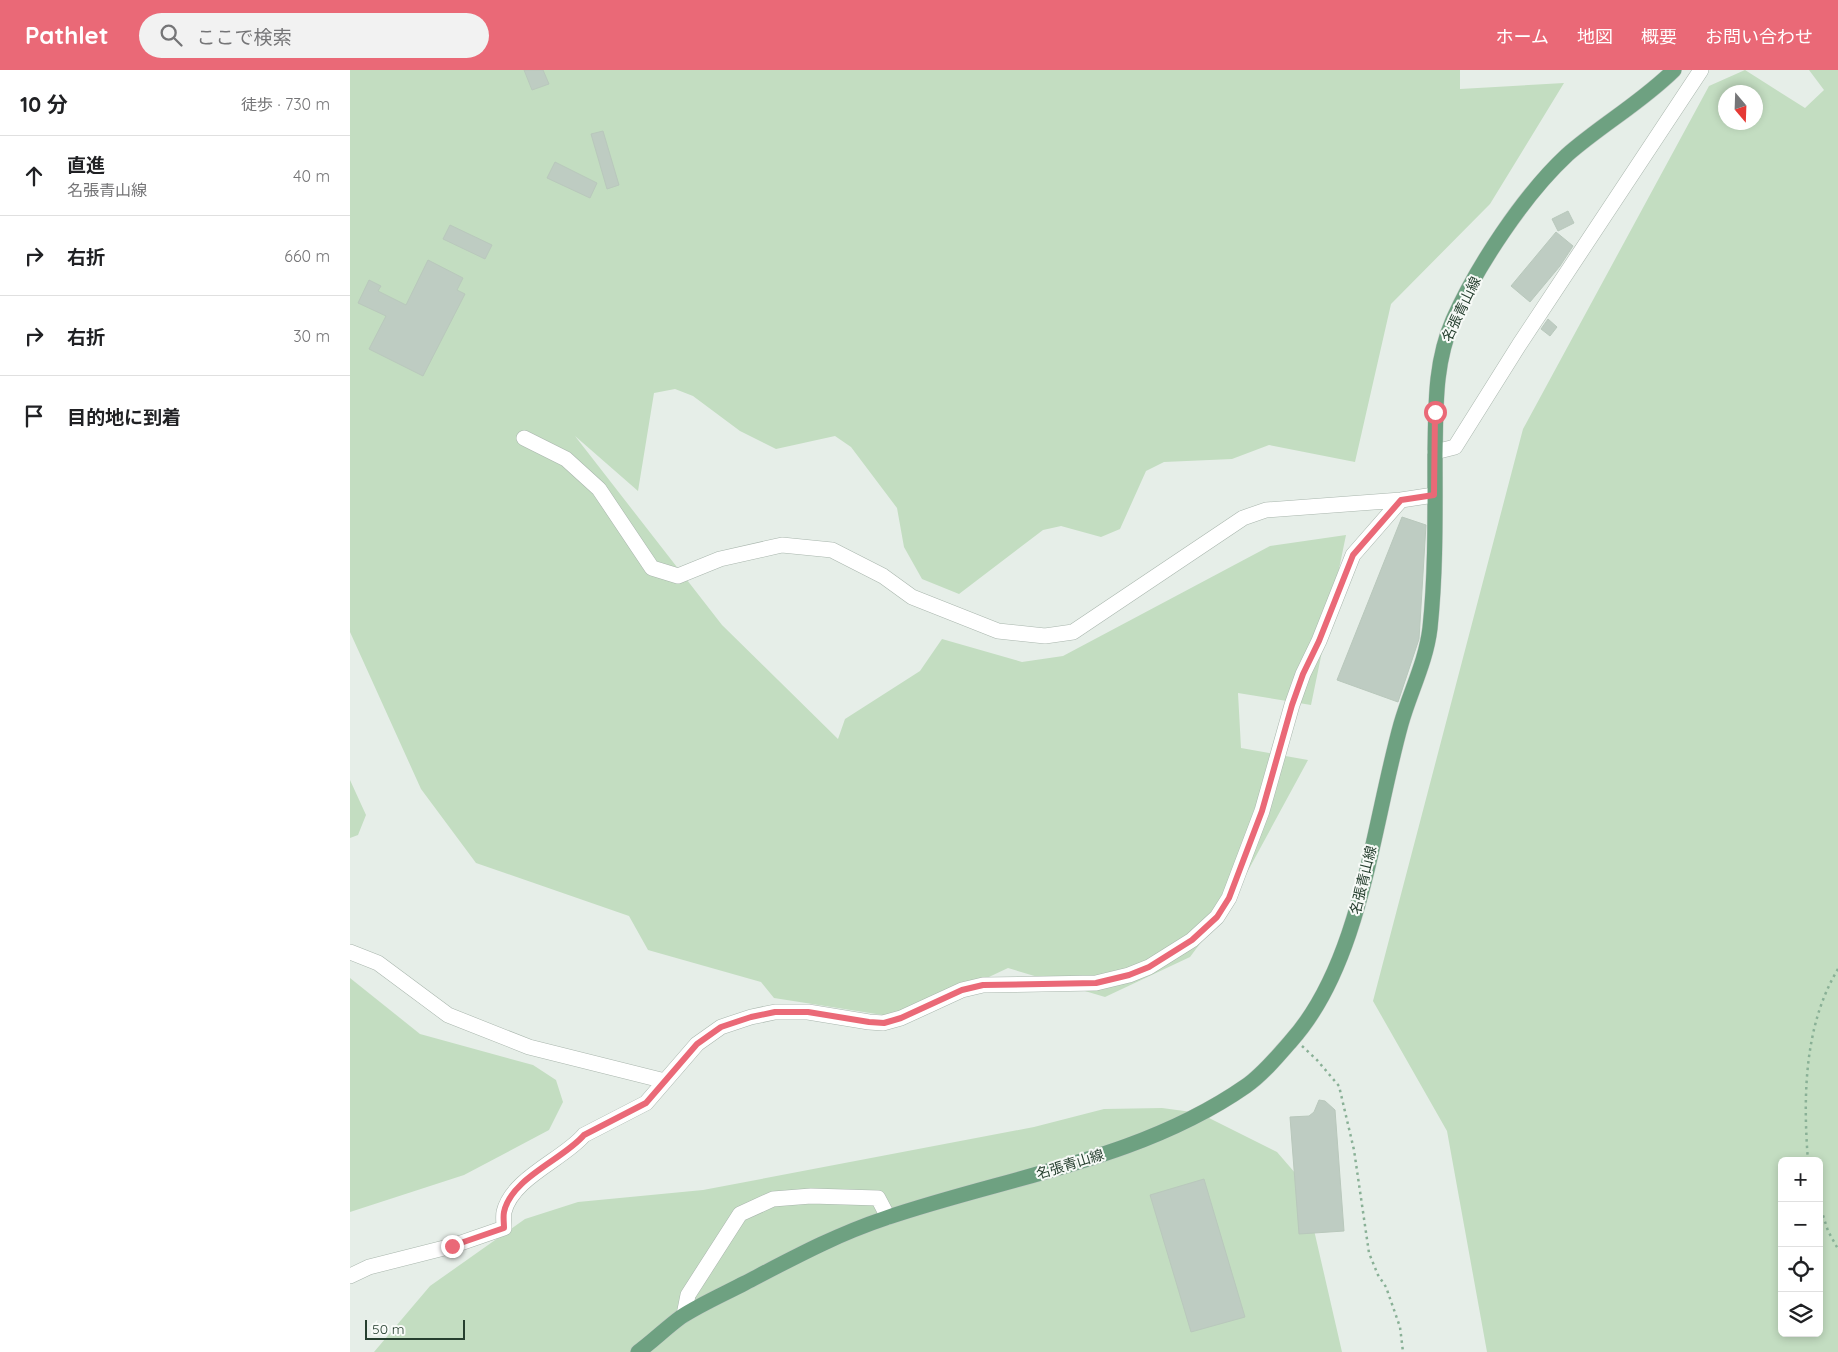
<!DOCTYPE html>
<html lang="ja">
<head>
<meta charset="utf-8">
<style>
	:root { --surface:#fff; --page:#f2f2f2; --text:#202124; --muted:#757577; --line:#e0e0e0; --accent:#ea6977 }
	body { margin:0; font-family:Quicksand,"Noto Sans JP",sans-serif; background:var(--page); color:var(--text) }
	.controls { position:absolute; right:15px; bottom:15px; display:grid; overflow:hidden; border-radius:8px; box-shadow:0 2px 8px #0003 }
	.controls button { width:45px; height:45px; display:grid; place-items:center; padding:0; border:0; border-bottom:1px solid var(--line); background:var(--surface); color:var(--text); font:25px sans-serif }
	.compass { position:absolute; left:1368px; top:15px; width:45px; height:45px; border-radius:50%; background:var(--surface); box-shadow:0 2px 8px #0003; rotate:161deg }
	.scale { position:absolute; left:15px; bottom:12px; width:100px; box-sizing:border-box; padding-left:5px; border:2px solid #263f2f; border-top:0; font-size:14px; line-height:18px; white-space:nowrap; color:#263f2f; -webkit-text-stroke:4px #f7faf7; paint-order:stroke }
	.stop { position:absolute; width:15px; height:15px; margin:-11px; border:4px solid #ea6977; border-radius:50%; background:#fff }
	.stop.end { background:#ea6977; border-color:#fff; box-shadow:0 1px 5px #0008 }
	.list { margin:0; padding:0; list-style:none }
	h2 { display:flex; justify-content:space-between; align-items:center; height:65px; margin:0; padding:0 20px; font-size:21px }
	h2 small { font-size:16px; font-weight:400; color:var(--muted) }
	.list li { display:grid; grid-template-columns:32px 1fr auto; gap:15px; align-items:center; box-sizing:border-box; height:80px; padding:0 20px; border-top:1px solid var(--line) }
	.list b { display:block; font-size:19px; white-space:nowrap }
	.list p { margin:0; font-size:16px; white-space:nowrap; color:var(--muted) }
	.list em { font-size:16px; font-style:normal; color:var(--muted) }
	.icon { flex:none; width:28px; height:28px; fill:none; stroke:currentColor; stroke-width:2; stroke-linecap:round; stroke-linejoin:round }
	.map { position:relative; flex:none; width:1488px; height:1282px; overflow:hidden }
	header { display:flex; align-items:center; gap:30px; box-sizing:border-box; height:70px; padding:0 25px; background:var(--accent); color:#fff }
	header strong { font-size:24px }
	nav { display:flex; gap:28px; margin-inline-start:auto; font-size:18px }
	.search { width:350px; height:45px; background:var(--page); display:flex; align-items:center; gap:12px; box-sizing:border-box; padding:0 18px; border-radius:28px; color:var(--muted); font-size:19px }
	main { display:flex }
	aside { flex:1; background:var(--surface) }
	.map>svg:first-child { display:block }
	.green { fill:#c3ddc1; fill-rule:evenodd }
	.building { fill:#beccc2; stroke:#b9c8bc }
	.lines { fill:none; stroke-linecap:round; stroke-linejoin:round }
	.minor-casing { stroke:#a9b6ad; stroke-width:16 }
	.major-casing { stroke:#c2c9c5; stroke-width:16 }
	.path { stroke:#89b096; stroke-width:2.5; stroke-dasharray:2.5 4; stroke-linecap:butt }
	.minor { stroke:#fff; stroke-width:15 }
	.major { stroke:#6ea181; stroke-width:15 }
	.route { stroke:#ea6977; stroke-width:6 }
	.labels { text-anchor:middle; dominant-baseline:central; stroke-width:4; stroke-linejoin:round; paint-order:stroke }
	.street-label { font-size:14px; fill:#263f2f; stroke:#f7faf7 }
</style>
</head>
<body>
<header>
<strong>Pathlet</strong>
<div class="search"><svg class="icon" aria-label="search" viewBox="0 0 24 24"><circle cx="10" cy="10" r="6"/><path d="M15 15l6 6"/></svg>ここで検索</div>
<nav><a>ホーム</a><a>地図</a><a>概要</a><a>お問い合わせ</a></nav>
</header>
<main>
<aside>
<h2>10 分<small>徒歩 · 730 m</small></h2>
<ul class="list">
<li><svg class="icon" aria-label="ahead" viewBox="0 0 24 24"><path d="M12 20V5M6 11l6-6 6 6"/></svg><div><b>直進</b><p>名張青山線</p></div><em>40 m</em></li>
<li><svg class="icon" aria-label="right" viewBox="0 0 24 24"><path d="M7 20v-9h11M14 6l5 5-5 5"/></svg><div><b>右折</b></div><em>660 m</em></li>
<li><svg class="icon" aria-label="right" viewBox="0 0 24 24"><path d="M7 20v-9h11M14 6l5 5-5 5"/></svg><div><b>右折</b></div><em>30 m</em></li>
<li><svg class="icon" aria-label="arrive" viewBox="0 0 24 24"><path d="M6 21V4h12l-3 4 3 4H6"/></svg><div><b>目的地に到着</b></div></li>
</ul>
</aside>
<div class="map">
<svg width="1488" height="1282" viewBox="0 0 1488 1282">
	<rect width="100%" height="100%" fill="#e6eee8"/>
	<!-- green -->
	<path class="green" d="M0,0H1110V19L1214,13L1140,134L1041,234L1005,392L919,375L882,389L814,392L796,401L770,459L751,467L711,456L693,460L609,524L572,509L554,477L547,438L501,377L485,366L426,379L390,361L343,326L325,319L304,323L288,421L225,366L372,555L488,669L495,649L570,601L592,569L672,592L713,586L920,476L996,465L961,635L888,623L891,678L958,690L881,832L840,887L755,927L658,898L552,948L424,928L411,912L298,880L279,846L126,793L71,719L0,562Z
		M1395,0L1455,38L1474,20L1459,0H1488V1282H1137L1097,1061L1023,931L1173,359L1359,16ZM1376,22H1406V52H1376ZM1432,1091H1469V1263H1432Z
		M0,710L16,745L8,765L0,768Z
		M0,908L70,964L183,995L206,1010L213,1032L199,1060L114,1105L0,1142Z
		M812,1038L849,1043L927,1082L946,1104L964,1160L992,1282H24L80,1216L175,1149L228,1132L353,1120L684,1057L754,1039Z"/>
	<!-- building -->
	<path class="building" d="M174,0H193L199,14L182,20Z
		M253,61L269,115L257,119L241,64Z
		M205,92L247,113L240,128L197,108Z
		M1218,141L1224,153L1208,161L1202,149Z
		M100,155L142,175L135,189L93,169Z
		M1206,162L1223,176L1210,196L1180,232L1161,216Z
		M78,190L113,208L107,220L115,224L73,306L19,279L36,246L8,233L19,210L31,216L28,221L56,235Z
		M1198,249L1207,257L1200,266L1191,259Z
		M1052,447L1076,455L1075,471L1069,569L1048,632L987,610Z
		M969,1030L975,1031L985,1040L994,1161L949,1164L940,1047L959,1046L964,1042Z
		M854,1109L895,1247L841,1262L800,1125Z"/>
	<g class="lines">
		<defs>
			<path id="minor" d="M174,368L216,389L249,419L302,498L328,506L370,489L432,475L482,480L533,506L562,527L648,561L695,566L723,562L893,448L916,440L1051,430L1084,425
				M1085,382L1105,377L1169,275L1351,0
				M0,882L28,893L98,945L179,977L315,1011
				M0,1206L19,1197L102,1176L154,1158C154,1153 153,1146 154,1142C162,1108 214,1089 234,1065L296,1033L347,974L371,957L401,947L425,942H458L519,952L533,953L551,948L612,920L633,915L746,913L779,905L799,897L842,870L867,847L879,828L912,741L942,635L953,604L969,571L1003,485L1051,430
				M334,1245L338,1225L390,1144L423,1129L461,1126L528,1128L538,1147"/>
			<path id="major" d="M288,1282C303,1271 316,1258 331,1247C351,1234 374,1224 395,1213C443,1188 485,1165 536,1148C656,1107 790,1090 896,1016C912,1005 928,986 941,971C1011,893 1023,754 1051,654C1060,622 1076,592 1080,558C1086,501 1085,442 1085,385C1086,338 1084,294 1103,250C1127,196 1174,125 1217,85C1251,55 1292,32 1324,0"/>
		</defs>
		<!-- minor casing -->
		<use href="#minor" class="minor-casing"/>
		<!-- major casing -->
		<use href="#major" class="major-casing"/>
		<!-- path -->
		<path class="path" d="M952,976L967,990L989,1016L1004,1080L1019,1183L1028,1205L1036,1217L1050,1257L1053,1282
			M1458,1091C1453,1027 1454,955 1488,899
			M1469,1133L1478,1161L1488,1179"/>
		<!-- minor -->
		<use href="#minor" class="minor"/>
		<!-- major -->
		<use href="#major" class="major"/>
	</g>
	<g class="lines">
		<!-- route -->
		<path class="route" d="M102,1176L154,1158C154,1153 153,1147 154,1142C161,1108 214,1089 234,1065L296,1033L347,974L371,957L401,947L425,942H458L519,952L534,953L551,948L612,920L633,915L746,913L779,905L799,897L842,870L867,847L879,828L912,741L942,635L953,604L969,571L1003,485L1051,430L1084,425L1085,342"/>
	</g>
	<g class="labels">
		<!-- street labels -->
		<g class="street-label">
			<text transform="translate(1111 239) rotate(-64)">名張青山線</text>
			<text transform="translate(1013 810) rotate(-76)">名張青山線</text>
			<text transform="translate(720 1094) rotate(-17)">名張青山線</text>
		</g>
	</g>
</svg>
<div class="controls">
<button>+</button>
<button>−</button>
<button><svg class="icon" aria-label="locate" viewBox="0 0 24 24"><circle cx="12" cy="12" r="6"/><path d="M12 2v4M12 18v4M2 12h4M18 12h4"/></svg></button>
<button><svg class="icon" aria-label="layers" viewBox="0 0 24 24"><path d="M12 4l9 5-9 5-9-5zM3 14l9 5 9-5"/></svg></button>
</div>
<svg class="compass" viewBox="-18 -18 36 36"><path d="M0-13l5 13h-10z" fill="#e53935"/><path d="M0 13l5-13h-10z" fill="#757577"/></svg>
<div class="scale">50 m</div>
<div class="stop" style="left:1085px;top:342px"></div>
<div class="stop end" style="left:102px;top:1176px"></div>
</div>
</main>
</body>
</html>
